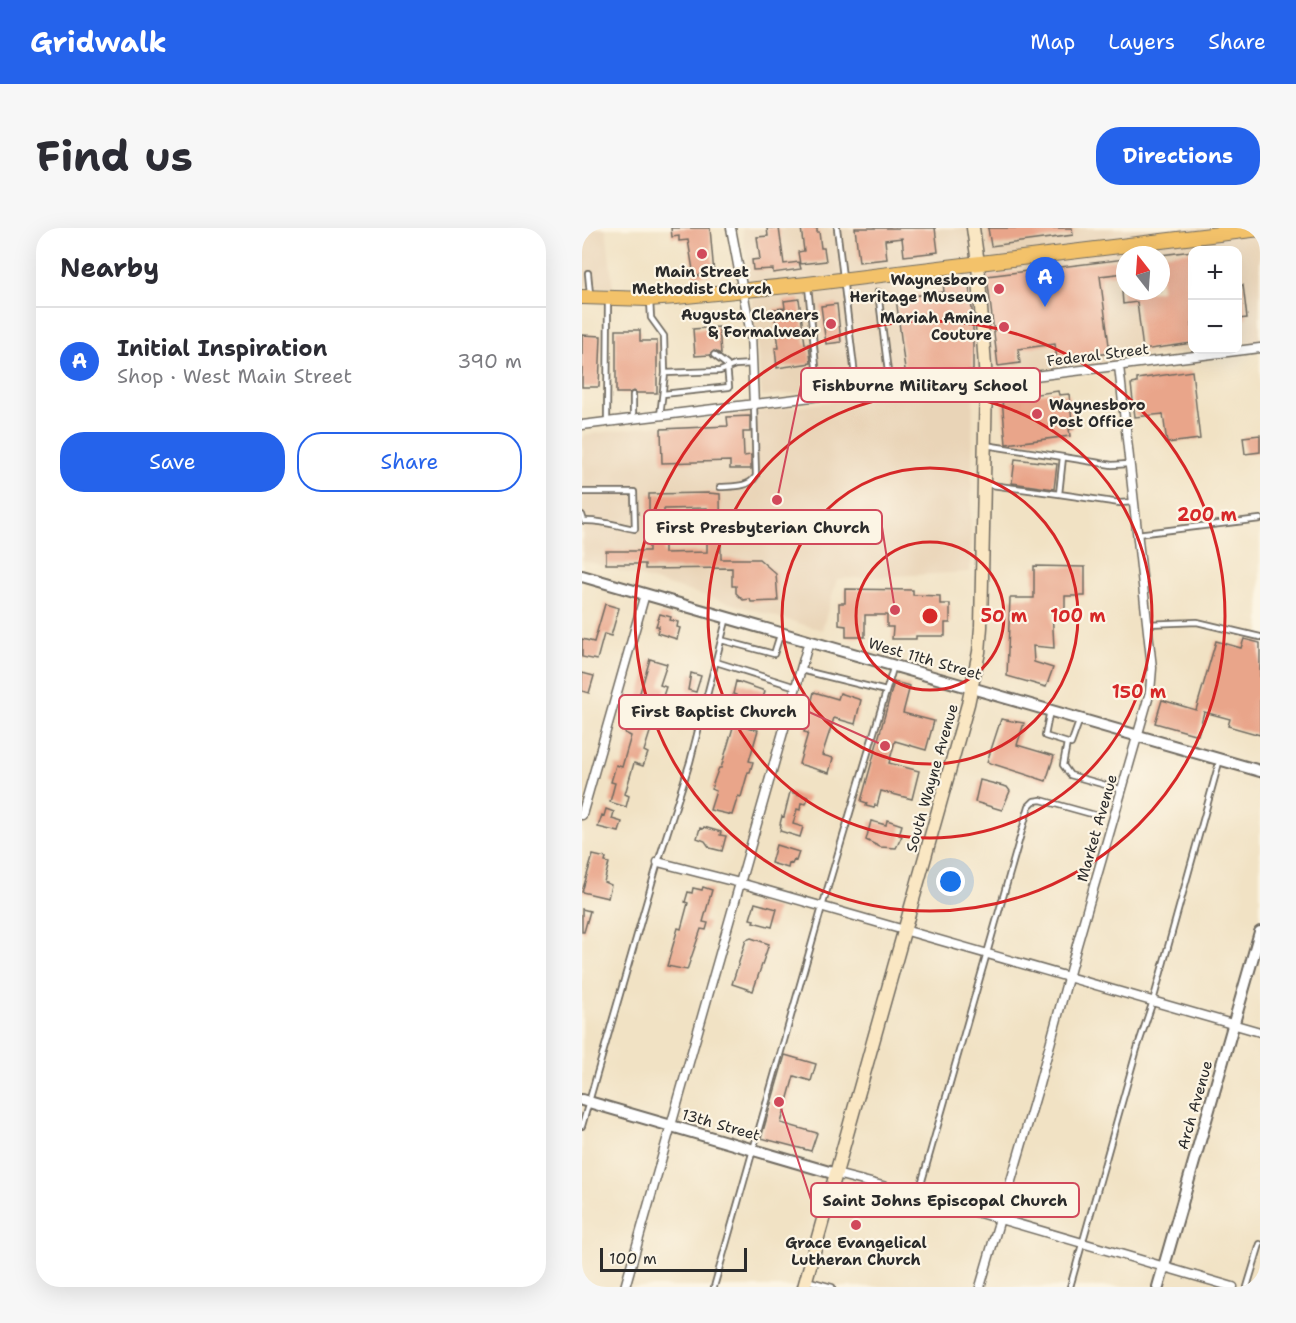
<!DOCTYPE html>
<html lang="en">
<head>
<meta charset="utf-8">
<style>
	:root { --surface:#fff; --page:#f7f7f7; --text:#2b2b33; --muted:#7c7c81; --line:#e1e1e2; --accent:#2563eb }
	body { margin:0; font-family:"Shantell Sans",sans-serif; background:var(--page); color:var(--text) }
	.controls { position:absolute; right:18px; top:18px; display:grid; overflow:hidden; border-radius:12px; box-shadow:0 6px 24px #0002 }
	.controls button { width:54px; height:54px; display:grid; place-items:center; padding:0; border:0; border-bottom:2px solid var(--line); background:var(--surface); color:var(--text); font:30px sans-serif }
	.compass { position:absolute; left:534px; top:18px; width:54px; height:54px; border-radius:50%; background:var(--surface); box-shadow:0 6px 24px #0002; rotate:343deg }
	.scale { position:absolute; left:18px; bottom:15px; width:147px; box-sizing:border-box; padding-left:6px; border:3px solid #2b2b2b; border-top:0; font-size:16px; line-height:21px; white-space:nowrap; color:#2b2b2b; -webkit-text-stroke:4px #fcf5e5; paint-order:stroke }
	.you { position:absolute; left:369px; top:654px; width:21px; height:21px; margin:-15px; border:4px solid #fff; border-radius:50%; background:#1a73e8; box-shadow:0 0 0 9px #1a73e833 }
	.badge { display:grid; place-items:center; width:39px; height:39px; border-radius:50%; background:var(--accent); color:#fff; font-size:20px; font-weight:700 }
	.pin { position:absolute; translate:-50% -50px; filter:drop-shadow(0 2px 3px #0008) }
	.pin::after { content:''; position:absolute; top:32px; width:21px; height:18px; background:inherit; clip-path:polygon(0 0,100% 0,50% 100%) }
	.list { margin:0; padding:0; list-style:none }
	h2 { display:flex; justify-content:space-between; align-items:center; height:78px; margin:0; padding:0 24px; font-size:26px }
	h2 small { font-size:20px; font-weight:400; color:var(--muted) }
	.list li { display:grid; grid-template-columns:39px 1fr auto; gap:18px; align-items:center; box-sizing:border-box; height:108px; padding:0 24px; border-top:2px solid var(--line) }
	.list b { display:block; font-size:22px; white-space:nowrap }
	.list p { margin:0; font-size:20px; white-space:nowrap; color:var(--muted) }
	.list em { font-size:20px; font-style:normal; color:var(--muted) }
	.actions { display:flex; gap:12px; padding:18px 24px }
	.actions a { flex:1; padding:14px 0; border:2px solid var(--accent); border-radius:24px; text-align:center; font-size:21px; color:var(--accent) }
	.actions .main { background:var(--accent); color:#fff }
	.map { position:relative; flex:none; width:678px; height:1059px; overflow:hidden; border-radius:24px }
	header { display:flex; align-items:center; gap:36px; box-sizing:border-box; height:84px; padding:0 30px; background:var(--accent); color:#fff }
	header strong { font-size:28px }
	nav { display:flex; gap:33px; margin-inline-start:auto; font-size:21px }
	.intro { display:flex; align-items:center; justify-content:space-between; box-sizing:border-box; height:144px; padding:0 36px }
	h1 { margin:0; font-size:42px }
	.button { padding:15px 27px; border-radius:24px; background:var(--accent); color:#fff; font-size:21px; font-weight:700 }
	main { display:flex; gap:36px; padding:0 36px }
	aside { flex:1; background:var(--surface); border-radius:24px; box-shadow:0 6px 24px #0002 }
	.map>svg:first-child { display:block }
	.built { fill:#e9d4b7; fill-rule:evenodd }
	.building { fill:#e9a58a; fill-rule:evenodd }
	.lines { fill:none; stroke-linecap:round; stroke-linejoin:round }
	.service-casing { stroke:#706b61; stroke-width:8 }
	.minor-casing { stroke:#706b61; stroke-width:11 }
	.tertiary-casing { stroke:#706b61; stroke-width:14 }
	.secondary-casing { stroke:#706b61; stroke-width:15 }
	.primary-casing { stroke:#706b61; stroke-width:16 }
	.service { stroke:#fff; stroke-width:4.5 }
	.minor { stroke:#fff; stroke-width:8 }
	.tertiary { stroke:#fff; stroke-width:10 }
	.secondary { stroke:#fae7c3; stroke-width:12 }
	.primary { stroke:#f3c26a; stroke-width:14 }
	.ring { fill:none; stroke:#d62828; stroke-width:3 }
	.poi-dot { fill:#d1495b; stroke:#fcf5e5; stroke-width:2 }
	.labels { text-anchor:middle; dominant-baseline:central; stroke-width:4.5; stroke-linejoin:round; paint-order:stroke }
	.poi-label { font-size:15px; font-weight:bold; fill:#2b2b2b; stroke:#fcf5e5; text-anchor:end }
	.street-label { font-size:15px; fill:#2b2b2b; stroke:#fcf5e5 }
	.centre { fill:#d62828; stroke:#fcf5e5; stroke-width:3 }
	.ring-label { font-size:18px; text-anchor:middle; font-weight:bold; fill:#d62828; stroke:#fcf5e5; stroke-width:4.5; stroke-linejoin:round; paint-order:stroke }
	.leader { fill:none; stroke:#d1495b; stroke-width:2 }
	.callout-dot { fill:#d1495b; stroke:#fcf5e5; stroke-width:2 }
	.callout { fill:#fcf5e5; stroke:#d1495b; stroke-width:2 }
	.callout-label { font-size:16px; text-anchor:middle; font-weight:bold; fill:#2b2b2b }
</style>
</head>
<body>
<header>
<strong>Gridwalk</strong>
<nav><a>Map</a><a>Layers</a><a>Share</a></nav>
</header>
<div class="intro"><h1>Find us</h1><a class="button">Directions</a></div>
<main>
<aside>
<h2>Nearby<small></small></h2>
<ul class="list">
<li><span class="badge">A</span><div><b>Initial Inspiration</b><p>Shop · West Main Street</p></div><em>390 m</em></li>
</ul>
<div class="actions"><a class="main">Save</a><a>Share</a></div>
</aside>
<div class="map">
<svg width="678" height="1059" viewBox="0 0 678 1059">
	<rect width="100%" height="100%" fill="#fcf5e5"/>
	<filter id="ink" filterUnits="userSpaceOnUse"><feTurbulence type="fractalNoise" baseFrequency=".0167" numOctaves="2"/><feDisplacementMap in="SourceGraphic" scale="12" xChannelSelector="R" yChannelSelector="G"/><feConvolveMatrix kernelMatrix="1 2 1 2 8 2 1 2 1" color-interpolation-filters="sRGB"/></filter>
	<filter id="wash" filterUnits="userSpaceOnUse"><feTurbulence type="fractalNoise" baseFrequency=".008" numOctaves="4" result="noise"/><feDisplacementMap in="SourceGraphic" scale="24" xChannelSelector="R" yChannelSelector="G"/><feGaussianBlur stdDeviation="1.35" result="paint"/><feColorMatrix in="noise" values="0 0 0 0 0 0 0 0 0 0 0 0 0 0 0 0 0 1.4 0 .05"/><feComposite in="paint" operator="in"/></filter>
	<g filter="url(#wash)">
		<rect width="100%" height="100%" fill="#f1e2c4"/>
		<!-- built -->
		<path class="built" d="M0,0H24L31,60L0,58Z
			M160,0H678V114L656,117V22H610V122H618L433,146L180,168L170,69ZM543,27H579V63H543Z
			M308,166L391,169L388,344L255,351L240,402L0,332L1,207Z"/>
		<g id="blocks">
			<!-- building -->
			<path class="building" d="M89,0H128L132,46L112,48L106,12L97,13V8L90,9Z
				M185,0H197L202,36L217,34L219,41L191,45V41L171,42L170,32L178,31L175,9L186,8Z
				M219,0H235V4H237L239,20H242L244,33L218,36L216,24L222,23Z
				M273,0H353L356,24L322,28L320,10L303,12L305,31L277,34Z
				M406,0H490L491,7L409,18Z
				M610,23V115L561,122L555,74L541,76L540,63H579V27Z
				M543,31V45L518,48L528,125L475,132L473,116L436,121L438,135L416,138L405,48Z
				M386,50L391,90V142L324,150L314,70L362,64L361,54Z
				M656,57H661L665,90L656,91Z
				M217,71L223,116H227L229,135L195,140L193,120H197L192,81L203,80L202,73Z
				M255,76L259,114L244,116L239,78Z
				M137,99L139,126L132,123L128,127L113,128L111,101Z
				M34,102H58V113H75V165H55L52,163L47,165H34Z
				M0,107L19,108L17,159H0Z
				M610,143L618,211L585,215L581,186L553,189L549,156L555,155V151Z
				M476,163L477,167L487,166L491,201H487L488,208L424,216L420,171Z
				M168,188V204H161L162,228L169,227V241H148V233L80,235L79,201L146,198L145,189Z
				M678,207V224L663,226L661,209Z
				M433,231L475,236L472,261L430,255Z
				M126,265L138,266L139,331H177L194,346L196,373L169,374L168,371L161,372L154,365V358H150V340L63,341V336H24V323H67V266ZM125,280V324L82,325V281Z
				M452,338L503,339V368H483V382L470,381L472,420L451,418L452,434L471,440L464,459L425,448L428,370H452Z
				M263,361L331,362V367L358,368V376H368V395H363V408H334V411H310L311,399H305V387H283V409H264V398L257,397V375H263Z
				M23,376L37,380L29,408L22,406L15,432L0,429V411L12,414Z
				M78,386L89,389L88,392L96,394L95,399L98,400L95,411L75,405L77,398H74Z
				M662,411L678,415V507L646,498L648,491L622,484L616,507L573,495L580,472L614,482L634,413L659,420Z
				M68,431L85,436L78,457L84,459L79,474L72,472L65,500L69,501L62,523L66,525L61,538L52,535L43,566L47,568L44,579L28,574L33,555L29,554L34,537L40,539L49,508L43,505L46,494L49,495Z
				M0,445L12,448L7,465L0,463Z
				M109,445L119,448L114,464L106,462Z
				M154,453L183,463L178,481L152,474L154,467L151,466Z
				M312,454L328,458L321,485L352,493L344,522L313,513L307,535L337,543L330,571L299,563L295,578L293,577L292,580L284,578L285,575L279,573Z
				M232,464L256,471L258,465L279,472L273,496L252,490L240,527L251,530L247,545L217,536L226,505L222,504Z
				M419,491L442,495L435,517L472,528L464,553L405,534Z
				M152,496L176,502L167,533L171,534L168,544H166L159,569L156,568L150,587L128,582L134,563L129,561L136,542L137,540H139Z
				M398,552L425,559L428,563L420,582L393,574Z
				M208,564L226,569L224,576L219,575L218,582L215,581L211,596L221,599L218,609L198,603L199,597L198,596L200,588L202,589Z
				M24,581L32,584L30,591L40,594L37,604L16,599L20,587L22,588Z
				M305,592L320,597L317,607L320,608L314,620L298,619L284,612L289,593L304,597Z
				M122,599L139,604L138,607L144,608L140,623L128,620L123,613L115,610L118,600L121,601Z
				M194,617L217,624L214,633L212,632L210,636L207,635L206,640L189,635Z
				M11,627L24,630L23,634L27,635L22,654L29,657L26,670L0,664Z
				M121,659L130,662L121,694L126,695L124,702L119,701L105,742L85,738L96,700L99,701L106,675L103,674L106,664L110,665L111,660L120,662Z
				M173,675L195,681L190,699L171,694L172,692L168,691Z
				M0,681L8,683L2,704H0Z
				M169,710L187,716L171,763L150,756L164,712Z
				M203,827L234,836L229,853L212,848L199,895L235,905L229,923L179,910Z"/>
		</g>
	</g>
	<g filter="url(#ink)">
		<use href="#blocks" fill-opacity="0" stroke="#706b61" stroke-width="1.5"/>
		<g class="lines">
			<defs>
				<path id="service" d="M255,0L275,164
					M6,45L8,66
					M226,58L237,169
					M296,64L308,160
					M68,73L69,90L82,108L83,145L78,188
					M83,145L138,143L153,137L171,136
					M81,166L147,159L145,137L132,127
					M51,167V191
					M25,194L26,72
					M481,229L530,237L547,236
					M402,256L477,266L481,229L403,217
					M138,259C150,258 167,260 174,248L172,177
					M0,264H52L53,301C35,298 20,292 2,293L0,287
					M477,266L538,275L551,274
					M555,306L678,291
					M565,396L615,394L678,409
					M139,412L192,426L198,407
					M134,434L214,459
					M219,442L304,463
					M468,482L463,508L489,516L498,491
					M485,515L481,537L488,547L541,562
					M0,898L76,634L108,534L145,389
					M336,967L447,578L452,573L459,572L513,587
					M224,1052L250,1059
					M132,1059L240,679L312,437
					M488,1059L555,821L571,773L638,531
					M665,1059L678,1016"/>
				<path id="minor" d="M149,0L169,106L172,177
					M0,197L296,161L404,154L678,120
					M0,587L63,366
					M76,634L158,655L678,804
					M254,946L336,967L651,1059
					M43,1059L227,413
					M398,1059L455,864L495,717L568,464L570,440L537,138"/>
				<path id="tertiary" d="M0,348L678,543
					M0,872L254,946
					M576,1059L678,704"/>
				<path id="secondary" d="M222,1059L386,476L397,424L399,399L404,154L396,35L391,0"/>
				<path id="primary" d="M0,69L66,71L94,69L225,56L678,1"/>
			</defs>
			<!-- service casing -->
			<use href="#service" class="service-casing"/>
			<!-- minor casing -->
			<use href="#minor" class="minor-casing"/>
			<!-- tertiary casing -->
			<use href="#tertiary" class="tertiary-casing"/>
			<!-- secondary casing -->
			<use href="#secondary" class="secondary-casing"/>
			<!-- primary casing -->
			<use href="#primary" class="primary-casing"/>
			<!-- service -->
			<use href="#service" class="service"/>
			<!-- minor -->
			<use href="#minor" class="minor"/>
			<!-- tertiary -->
			<use href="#tertiary" class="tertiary"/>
			<!-- secondary -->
			<use href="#secondary" class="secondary"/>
			<!-- primary -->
			<use href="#primary" class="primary"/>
		</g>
	</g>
	<!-- distance rings -->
	<g class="ring">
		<circle cx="348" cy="388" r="74"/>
		<circle cx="348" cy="388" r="148"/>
		<circle cx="348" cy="388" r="222"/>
		<circle cx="348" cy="388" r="295"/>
	</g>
	<!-- markers -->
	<g class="poi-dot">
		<circle cx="120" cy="26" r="6"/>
		<circle cx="417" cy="61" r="6"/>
		<circle cx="249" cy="96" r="6"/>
		<circle cx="422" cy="99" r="6"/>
		<circle cx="455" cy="186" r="6"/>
		<circle cx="274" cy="997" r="6"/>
	</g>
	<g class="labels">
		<!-- poi labels -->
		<g class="poi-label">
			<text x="120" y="44" text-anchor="middle">Main Street<tspan x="120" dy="17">Methodist Church</tspan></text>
			<text x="405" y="52">Waynesboro<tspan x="405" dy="17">Heritage Museum</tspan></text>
			<text x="237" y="87">Augusta Cleaners<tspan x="237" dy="17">&amp; Formalwear</tspan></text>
			<text x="410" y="90">Mariah Amine<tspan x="410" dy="17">Couture</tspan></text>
			<text x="467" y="177" text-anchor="start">Waynesboro<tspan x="467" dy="17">Post Office</tspan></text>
			<text x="274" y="1015" text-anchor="middle">Grace Evangelical<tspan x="274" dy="17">Lutheran Church</tspan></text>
		</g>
		<!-- street labels -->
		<g class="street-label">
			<text transform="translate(516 127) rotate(-7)">Federal Street</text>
			<text transform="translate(343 431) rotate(16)">West 11th Street</text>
			<text transform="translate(350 550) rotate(-74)">South Wayne Avenue</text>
			<text transform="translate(515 600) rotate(-74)">Market Avenue</text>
			<text transform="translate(613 877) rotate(-74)">Arch Avenue</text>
			<text transform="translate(139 897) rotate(16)">13th Street</text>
		</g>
	</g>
	<circle cx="348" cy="388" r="9" class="centre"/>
	<g class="ring-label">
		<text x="625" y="293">200 m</text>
		<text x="422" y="394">50 m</text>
		<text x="496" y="394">100 m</text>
		<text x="557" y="470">150 m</text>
	</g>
	<!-- callouts -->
	<path class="leader" d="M195 272L219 157M313 382L300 299M303 518L227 484M197 874L229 972"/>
	<g class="callout-dot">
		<circle cx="195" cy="272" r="6"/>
		<circle cx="313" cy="382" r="6"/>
		<circle cx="303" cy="518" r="6"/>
		<circle cx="197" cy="874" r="6"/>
	</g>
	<g class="callout">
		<rect x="219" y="140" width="239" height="34" rx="6"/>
		<rect x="62" y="282" width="238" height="34" rx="6"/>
		<rect x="37" y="467" width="190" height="34" rx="6"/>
		<rect x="229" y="955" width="268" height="34" rx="6"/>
	</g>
	<g class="callout-label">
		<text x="338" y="163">Fishburne Military School</text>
		<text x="181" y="305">First Presbyterian Church</text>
		<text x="132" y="489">First Baptist Church</text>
		<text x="363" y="978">Saint Johns Episcopal Church</text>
	</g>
</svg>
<div class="controls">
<button>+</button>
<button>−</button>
</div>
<svg class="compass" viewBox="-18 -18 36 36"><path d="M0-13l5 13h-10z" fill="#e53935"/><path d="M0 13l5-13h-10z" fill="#7c7c81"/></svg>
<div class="scale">100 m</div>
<div class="you"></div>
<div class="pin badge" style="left:463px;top:79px">A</div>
</div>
</main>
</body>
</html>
